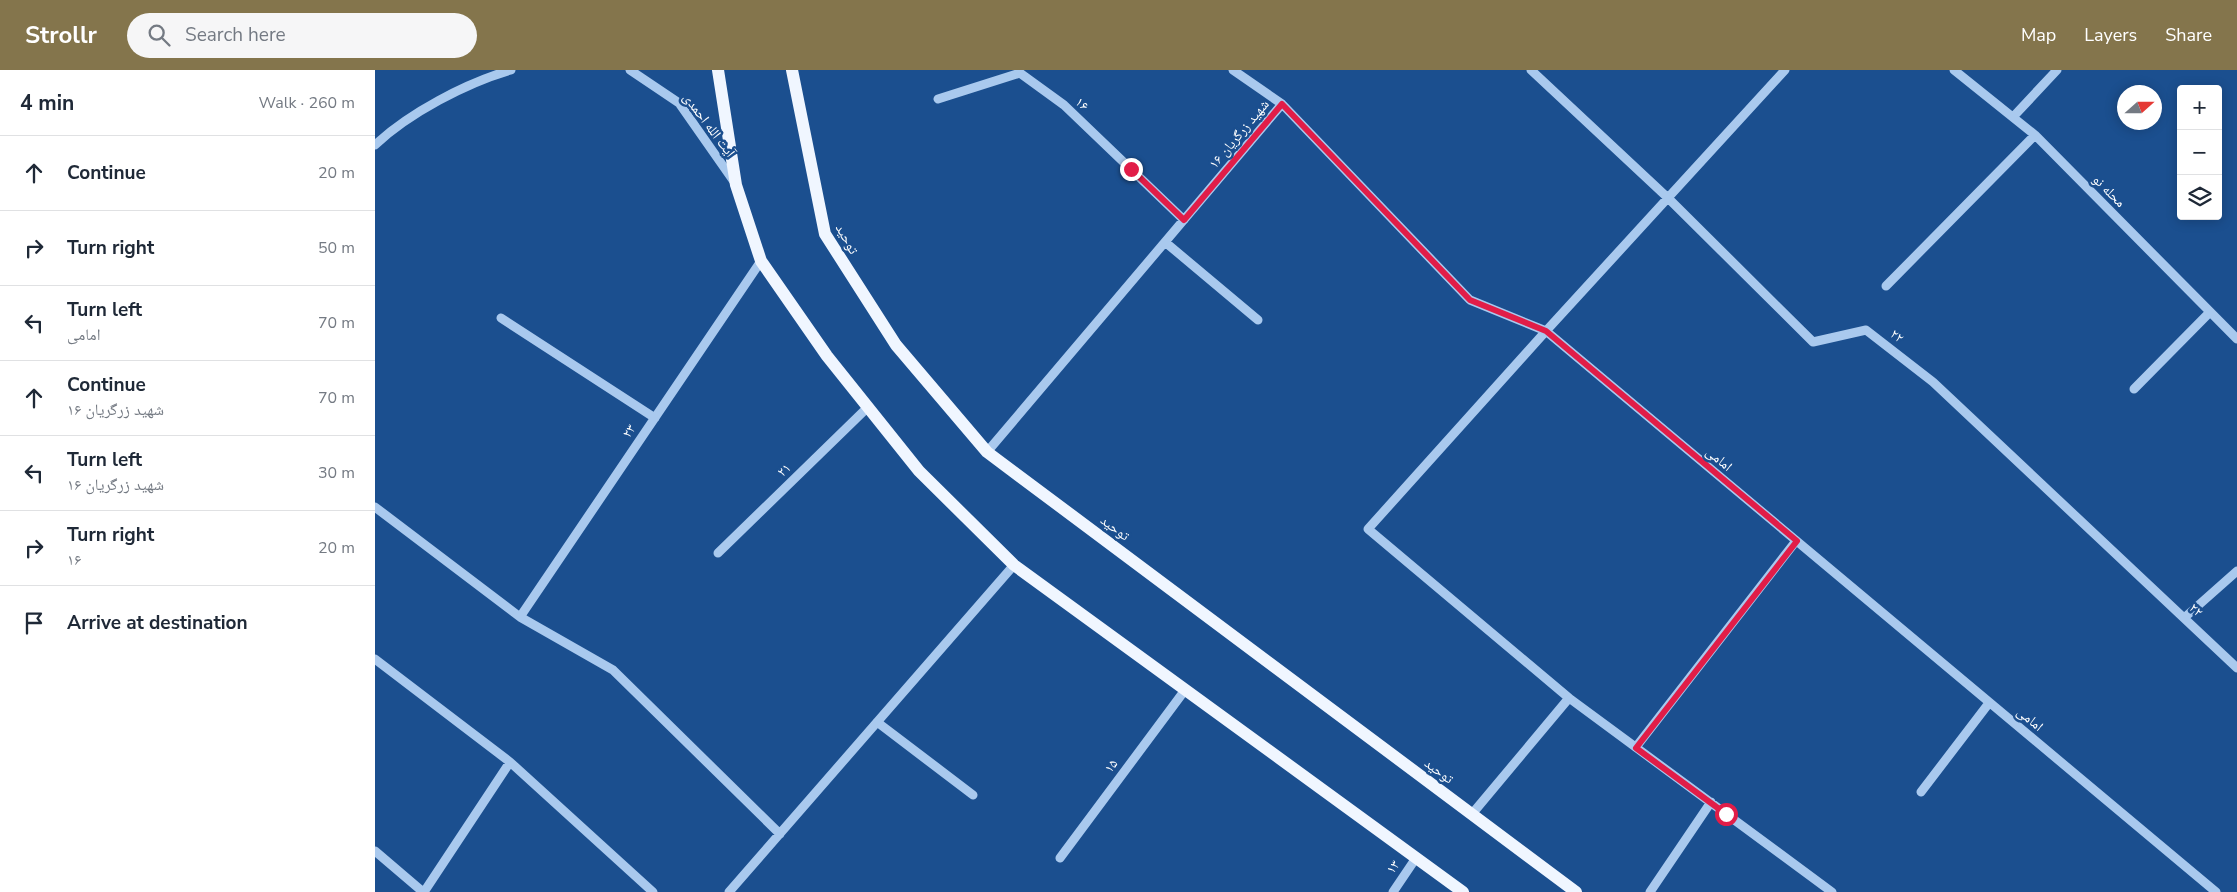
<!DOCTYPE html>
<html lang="en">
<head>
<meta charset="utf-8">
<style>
	:root { --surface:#fff; --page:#f6f6f7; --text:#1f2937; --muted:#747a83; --line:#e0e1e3; --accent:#84754c }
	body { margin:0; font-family:"Nunito Sans","Noto Naskh Arabic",sans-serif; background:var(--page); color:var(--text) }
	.controls { position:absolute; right:15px; top:15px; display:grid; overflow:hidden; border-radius:5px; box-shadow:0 2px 12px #0003 }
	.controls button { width:45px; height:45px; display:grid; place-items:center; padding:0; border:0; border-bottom:1px solid var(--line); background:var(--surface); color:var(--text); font:25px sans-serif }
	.compass { position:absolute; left:1742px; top:15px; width:45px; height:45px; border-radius:50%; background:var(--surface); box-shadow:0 2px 12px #0003; rotate:69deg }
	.stop { position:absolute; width:15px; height:15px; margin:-11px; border:4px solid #e11d48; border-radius:50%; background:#fff }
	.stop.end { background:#e11d48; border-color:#fff; box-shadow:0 1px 5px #0008 }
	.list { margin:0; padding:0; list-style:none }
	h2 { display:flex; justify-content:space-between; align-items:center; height:65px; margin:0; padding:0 20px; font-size:21px }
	h2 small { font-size:16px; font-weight:400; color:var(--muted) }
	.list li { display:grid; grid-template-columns:32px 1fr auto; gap:15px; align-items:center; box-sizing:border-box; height:75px; padding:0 20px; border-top:1px solid var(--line) }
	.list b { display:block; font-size:19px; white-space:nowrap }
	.list p { margin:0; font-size:16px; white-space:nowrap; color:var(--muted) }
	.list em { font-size:16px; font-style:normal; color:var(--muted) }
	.icon { flex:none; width:28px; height:28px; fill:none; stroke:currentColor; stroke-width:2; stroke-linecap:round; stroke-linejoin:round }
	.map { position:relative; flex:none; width:1862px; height:822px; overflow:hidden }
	header { display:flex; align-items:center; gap:30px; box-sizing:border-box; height:70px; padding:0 25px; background:var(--accent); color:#fff }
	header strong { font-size:24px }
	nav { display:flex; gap:28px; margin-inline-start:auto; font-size:18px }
	.search { width:350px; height:45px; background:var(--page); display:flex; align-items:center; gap:12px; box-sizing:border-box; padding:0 18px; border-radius:28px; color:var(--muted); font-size:19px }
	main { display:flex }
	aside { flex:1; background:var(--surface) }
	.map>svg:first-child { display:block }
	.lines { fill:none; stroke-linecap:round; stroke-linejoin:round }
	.minor { stroke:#a9c9ee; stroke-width:9 }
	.major { stroke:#f0f6ff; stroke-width:12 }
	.route { stroke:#e11d48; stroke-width:6 }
	.labels { text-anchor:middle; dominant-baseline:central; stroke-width:5; stroke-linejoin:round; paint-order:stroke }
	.street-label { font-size:14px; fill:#fff; stroke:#1b4f8f }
</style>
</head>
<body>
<header>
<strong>Strollr</strong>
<div class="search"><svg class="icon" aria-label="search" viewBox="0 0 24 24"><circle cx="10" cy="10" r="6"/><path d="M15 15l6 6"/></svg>Search here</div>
<nav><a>Map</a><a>Layers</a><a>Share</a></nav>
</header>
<main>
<aside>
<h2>4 min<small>Walk · 260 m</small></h2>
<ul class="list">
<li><svg class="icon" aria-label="ahead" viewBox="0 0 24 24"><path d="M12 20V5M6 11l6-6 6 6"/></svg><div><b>Continue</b></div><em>20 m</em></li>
<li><svg class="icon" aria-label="right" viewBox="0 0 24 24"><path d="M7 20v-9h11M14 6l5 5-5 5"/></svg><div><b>Turn right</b></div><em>50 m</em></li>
<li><svg class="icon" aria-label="left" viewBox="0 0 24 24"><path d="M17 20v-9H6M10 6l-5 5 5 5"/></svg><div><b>Turn left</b><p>امامی</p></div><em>70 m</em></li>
<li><svg class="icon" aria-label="ahead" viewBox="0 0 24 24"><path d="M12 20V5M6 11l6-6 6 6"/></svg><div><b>Continue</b><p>۱۶ شهید زرگریان</p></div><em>70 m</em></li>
<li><svg class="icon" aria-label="left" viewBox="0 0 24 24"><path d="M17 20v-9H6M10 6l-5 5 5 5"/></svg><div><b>Turn left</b><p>۱۶ شهید زرگریان</p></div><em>30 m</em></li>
<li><svg class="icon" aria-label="right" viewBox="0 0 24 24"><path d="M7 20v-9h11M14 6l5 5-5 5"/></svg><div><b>Turn right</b><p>۱۶</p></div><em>20 m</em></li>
<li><svg class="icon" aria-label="arrive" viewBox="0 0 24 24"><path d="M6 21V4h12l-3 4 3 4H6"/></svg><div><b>Arrive at destination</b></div></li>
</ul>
</aside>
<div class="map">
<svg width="1862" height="822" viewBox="0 0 1862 822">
	<rect width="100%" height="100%" fill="#1b4f8f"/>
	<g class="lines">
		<!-- minor -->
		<path class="minor" d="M255,0L304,33L360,113
			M858,0L907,34
			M1156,0L1293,128L1438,272L1491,260L1558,312L1862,598
			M1410,0L1171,261L1841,822
			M1579,0L1660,65L1862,269
			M563,29L645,3L689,35L809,150
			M1638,47L1682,0
			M0,75C34,43 91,13 136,0
			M790,172L883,250
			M1511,216L1660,65
			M126,248L280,348
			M1759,319L1835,242
			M612,382L907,34L1095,230L1171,261L993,459L1194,628L1097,744
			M0,437L145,547L238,600L405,764
			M343,483L493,337
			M145,547L386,191
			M1809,548L1862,501
			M0,589L135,692
			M1194,628L1457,822
			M502,652L598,725
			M1261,677L1421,471
			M1546,722L1614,633
			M0,781L48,822
			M685,788L810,620
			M49,822L135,692L278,822
			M354,822L639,495
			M1018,822L1041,788
			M1275,822L1336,732"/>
		<!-- major -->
		<path class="major" d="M343,0L361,115L386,191L452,286L544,401L639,495L1088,822
			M417,0L450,164L521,275L612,382L1201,822"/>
	</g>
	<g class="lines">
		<!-- route -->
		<path class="route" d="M756,99L809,150L907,34L1095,230L1171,261L1422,471L1261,678L1351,744"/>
	</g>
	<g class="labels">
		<!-- street labels -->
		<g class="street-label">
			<text transform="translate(707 34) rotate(43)">۱۶</text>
			<text transform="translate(334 55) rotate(53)">آیت الله احمدی</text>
			<text transform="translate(864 64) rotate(-50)">۱۶ شهید زرگریان</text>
			<text transform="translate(1734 121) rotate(45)">محله نو</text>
			<text transform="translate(472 169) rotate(61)">توحید</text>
			<text transform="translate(1522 266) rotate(38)">۲۲</text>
			<text transform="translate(254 361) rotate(-56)">۲۳</text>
			<text transform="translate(1344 389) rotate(40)">امامی</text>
			<text transform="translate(409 400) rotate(-44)">۲۱</text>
			<text transform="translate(740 458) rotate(37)">توحید</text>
			<text transform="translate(1821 540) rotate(43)">۲۲</text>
			<text transform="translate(1655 649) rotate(40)">امامی</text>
			<text transform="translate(736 696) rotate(-53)">۱۵</text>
			<text transform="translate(1064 701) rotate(37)">توحید</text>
			<text transform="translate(1018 797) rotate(-55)">۱۳</text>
		</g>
	</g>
</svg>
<div class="controls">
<button>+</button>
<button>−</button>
<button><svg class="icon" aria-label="layers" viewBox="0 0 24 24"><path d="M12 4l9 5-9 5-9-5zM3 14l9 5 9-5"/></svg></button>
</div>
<svg class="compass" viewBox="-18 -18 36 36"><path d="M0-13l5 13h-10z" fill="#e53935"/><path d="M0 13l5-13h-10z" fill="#747a83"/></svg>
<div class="stop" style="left:1351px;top:744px"></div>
<div class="stop end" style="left:756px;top:99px"></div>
</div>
</main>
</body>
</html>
